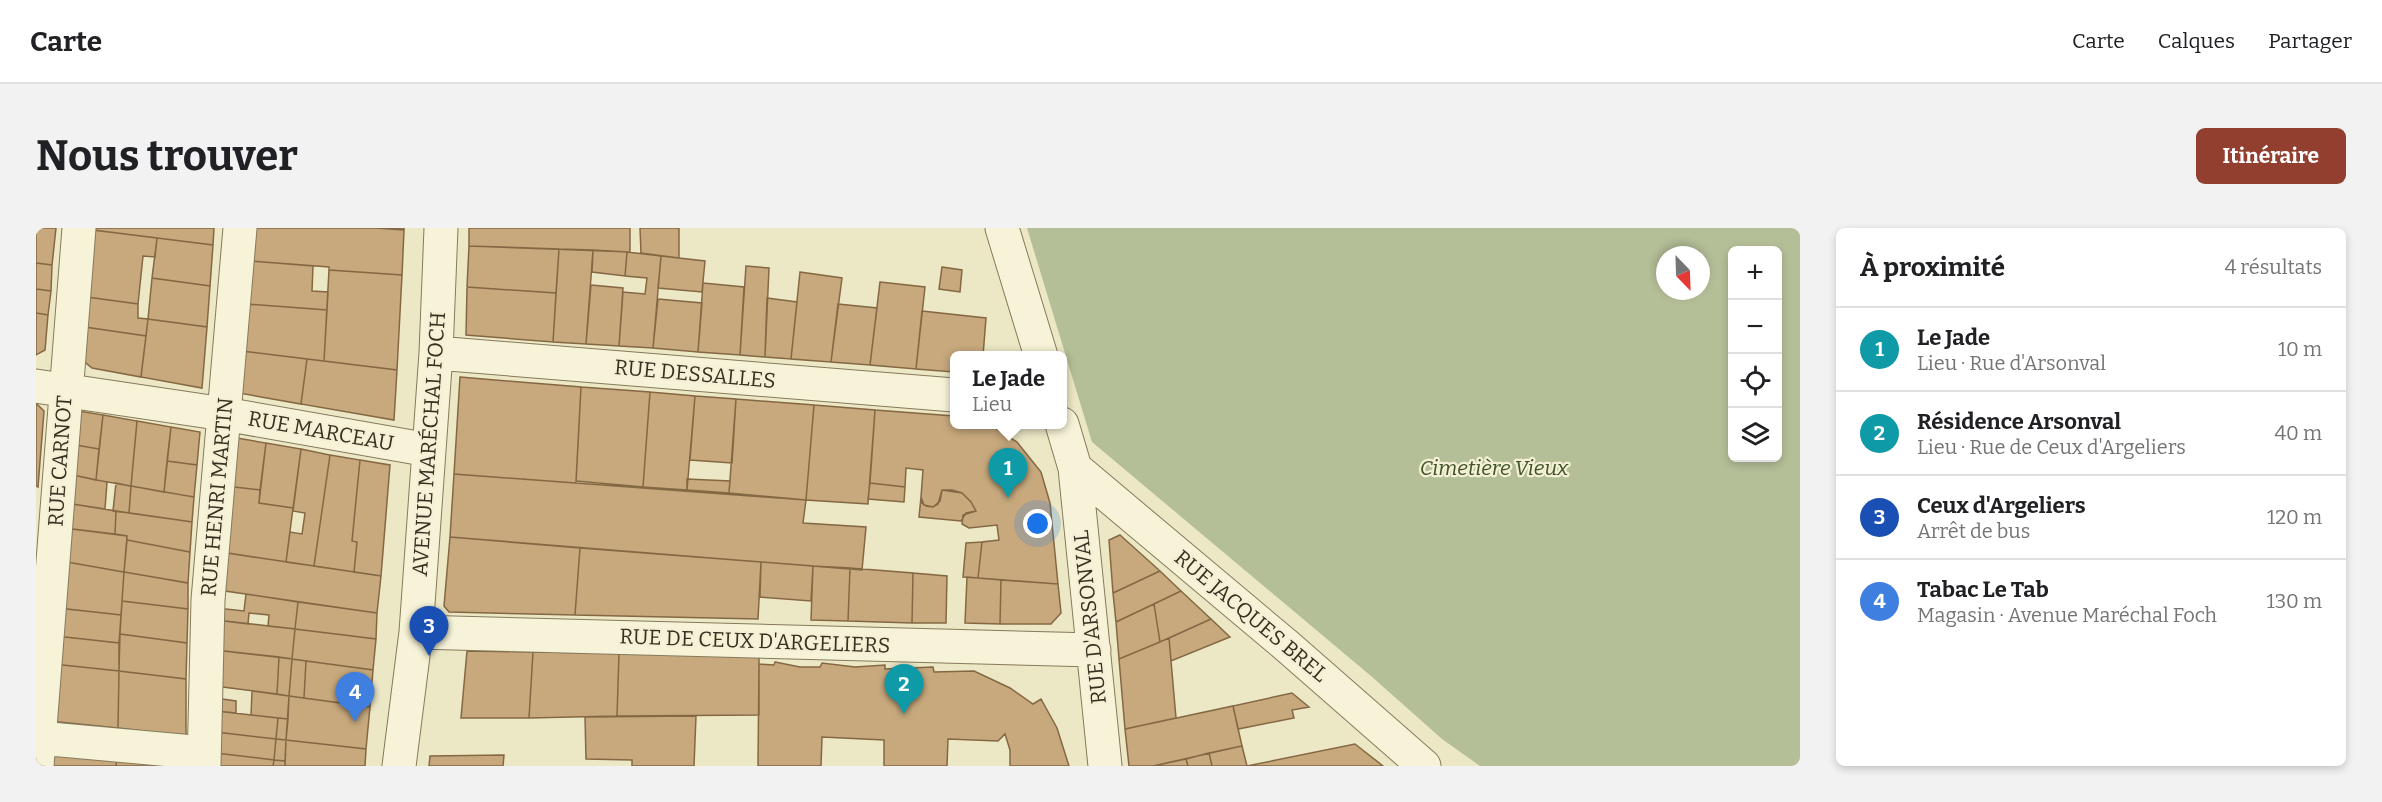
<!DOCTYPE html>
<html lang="fr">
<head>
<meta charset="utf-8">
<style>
	:root { --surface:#fff; --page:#f2f2f2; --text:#202124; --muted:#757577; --line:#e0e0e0; --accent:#933f2f }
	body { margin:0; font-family:Bitter,serif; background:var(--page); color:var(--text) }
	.controls { position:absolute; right:18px; top:18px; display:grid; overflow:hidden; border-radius:9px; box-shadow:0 3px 9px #0003 }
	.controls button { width:54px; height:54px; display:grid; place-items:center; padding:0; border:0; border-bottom:2px solid var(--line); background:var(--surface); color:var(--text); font:30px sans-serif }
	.compass { position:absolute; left:1620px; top:18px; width:54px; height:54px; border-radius:50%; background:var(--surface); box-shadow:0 3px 9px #0003; rotate:157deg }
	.you { position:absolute; left:1002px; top:296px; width:21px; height:21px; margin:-15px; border:4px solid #fff; border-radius:50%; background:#1a73e8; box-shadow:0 0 0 9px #1a73e833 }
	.badge { display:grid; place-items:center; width:39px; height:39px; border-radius:50%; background:var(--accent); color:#fff; font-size:20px; font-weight:700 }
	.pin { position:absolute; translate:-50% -50px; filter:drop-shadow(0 2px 3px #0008) }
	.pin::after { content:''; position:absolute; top:32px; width:21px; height:18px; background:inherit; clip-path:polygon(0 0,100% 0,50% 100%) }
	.popup { position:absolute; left:914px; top:123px; width:117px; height:78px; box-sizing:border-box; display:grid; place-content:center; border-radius:9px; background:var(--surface); filter:drop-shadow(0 2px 4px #0005); font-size:20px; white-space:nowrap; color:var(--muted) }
	.popup b { font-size:22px; color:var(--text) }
	.popup::after { content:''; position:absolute; left:50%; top:100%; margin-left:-12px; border:12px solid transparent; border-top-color:var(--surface) }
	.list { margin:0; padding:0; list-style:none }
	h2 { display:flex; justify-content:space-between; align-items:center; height:78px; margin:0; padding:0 24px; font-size:26px }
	h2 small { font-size:20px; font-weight:400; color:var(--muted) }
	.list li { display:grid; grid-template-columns:39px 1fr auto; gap:18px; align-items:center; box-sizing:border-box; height:84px; padding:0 24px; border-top:2px solid var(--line) }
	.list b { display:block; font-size:22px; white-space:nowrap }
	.list p { margin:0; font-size:20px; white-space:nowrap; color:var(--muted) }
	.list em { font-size:20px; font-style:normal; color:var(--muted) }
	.icon { flex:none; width:33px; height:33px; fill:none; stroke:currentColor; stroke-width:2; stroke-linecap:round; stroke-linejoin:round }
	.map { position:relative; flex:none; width:1764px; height:538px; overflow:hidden; border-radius:9px }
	header { display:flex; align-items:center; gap:36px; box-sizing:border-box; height:84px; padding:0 30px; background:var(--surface); border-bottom:2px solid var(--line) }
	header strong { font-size:28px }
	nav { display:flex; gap:33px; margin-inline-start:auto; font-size:21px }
	.intro { display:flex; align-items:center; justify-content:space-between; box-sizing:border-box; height:144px; padding:0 36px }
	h1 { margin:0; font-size:42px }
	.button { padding:15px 27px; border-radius:9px; background:var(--accent); color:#fff; font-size:21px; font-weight:700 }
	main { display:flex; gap:36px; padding:0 36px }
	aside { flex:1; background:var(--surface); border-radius:9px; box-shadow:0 3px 9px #0003 }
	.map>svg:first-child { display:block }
	.cemetery { fill:#b4bf98; fill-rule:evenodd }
	.building { fill:#c8a97d; stroke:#846843; stroke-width:1.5 }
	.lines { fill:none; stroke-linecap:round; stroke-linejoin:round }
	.minor-casing { stroke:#867a5c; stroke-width:35 }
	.minor { stroke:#f7f3d8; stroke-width:33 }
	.labels { text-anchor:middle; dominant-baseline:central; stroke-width:4.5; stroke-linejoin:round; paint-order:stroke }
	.street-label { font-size:21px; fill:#372f1f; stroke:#f4f0d5 }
	.park-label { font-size:21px; font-style:italic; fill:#405327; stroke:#f4f0d5 }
</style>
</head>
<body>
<header>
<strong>Carte</strong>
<nav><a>Carte</a><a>Calques</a><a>Partager</a></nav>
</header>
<div class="intro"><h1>Nous trouver</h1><a class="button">Itinéraire</a></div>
<main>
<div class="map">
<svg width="1764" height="538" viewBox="0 0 1764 538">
	<rect width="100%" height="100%" fill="#ece7c5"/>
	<!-- cemetery -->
	<path class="cemetery" d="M991,0H1764V538H1444L1406,511L1335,448L1056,214ZM1696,22H1742V230H1696ZM1629,27H1665V63H1629Z"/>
	<!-- building -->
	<path class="building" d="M0,0H20L16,37L0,35Z
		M57,0H178L177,17L57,2Z
		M217,0H340L368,2L366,47L293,42V39L214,33Z
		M340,0H368V2Z
		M433,0H594V24L433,18Z
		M604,0H643V30L605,25Z
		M57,2L121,10L119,29L107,28L102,76L51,69Z
		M121,10L177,17L174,58L116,50Z
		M433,18L523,21L520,65L431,59Z
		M523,21L557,22L550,116L517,114Z
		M557,22L591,24L589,48L556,44Z
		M591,24L625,28L617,120L583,118L587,64L609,66L611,50L589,48Z
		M625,28L669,33L666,64L622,60Z
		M214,33L277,38L276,63L292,64L291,82L210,76Z
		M0,35L16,37L15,63L0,61Z
		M710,38L733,40L729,129L704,127Z
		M906,39L926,42L924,64L903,61Z
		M293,42L366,47L361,142L288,133Z
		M764,44L806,50L795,134L755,131Z
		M116,50L174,58L171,99L112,91Z
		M844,54L889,59L880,141L834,137Z
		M667,55L708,59L704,127L662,124Z
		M555,57L587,60L583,118L550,116Z
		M431,59L520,65L517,114L430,107Z
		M0,61L15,63L12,87L0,85Z
		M51,69L102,76V90L112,91L110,108L49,99Z
		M731,70L761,74L755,131L729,129Z
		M622,71L666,75L662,124L617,120Z
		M210,76L291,82L288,133L206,123Z
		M802,76L841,80L834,137L795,134Z
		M886,83L950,90L947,128H918V144L880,141Z
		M0,85L12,87L9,122L0,127Z
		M112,91L171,99L166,160L105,149Z
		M49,99L110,108L105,149L56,140L45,131Z
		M206,123L271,131L265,176L203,165Z
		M271,131L361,142L358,192L265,176Z
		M424,149L545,159L540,255L418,246Z
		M545,159L614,164L607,259L540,253Z
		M614,164L659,168L651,262L607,259Z
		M659,168L700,171L696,235L654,232Z
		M700,171L778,177L770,272L693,265Z
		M0,175L8,183L2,259L0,258Z
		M778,177L839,182L832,276L770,272Z
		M37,182L67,187L63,221L34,216Z
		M839,182L918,188V196H953L981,214L1005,244L1014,275L1022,356L942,350L946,314L963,312L961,297L933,300L926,296L927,287L940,283L935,274L926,265L916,262H906L902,276L897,279L890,278L886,275L885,269L887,242L870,240L869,259L834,255Z
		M67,187L101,193L95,258L60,252Z
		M101,193L135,199L128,264L95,258Z
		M135,199L164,204L161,237L131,233Z
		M195,209L230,215L224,262L190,258Z
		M230,215L265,221L257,280L223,275Z
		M34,216L63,221L60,252L32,246Z
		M265,221L294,227L278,338L250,334L254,304L266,306L269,285L257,283Z
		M294,227L324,232L316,313L321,314L318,344L278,338Z
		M324,232L354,237L345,348L318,344L321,314L316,313Z
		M131,233L161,237L158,269L128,264Z
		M32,246L71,254L69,281L30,275Z
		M418,246L770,272L767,295L830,299L826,342L414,309Z
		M651,251L694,253L693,265L651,262Z
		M80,255L95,258L93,285L77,283Z
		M834,255L869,259L868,274L832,271Z
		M95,258L158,269L156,294L93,285Z
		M190,258L224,262L223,275L257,280L250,334L185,324Z
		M906,262L926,265L935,274L940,283L930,285L925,293L883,289L885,269L888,277L897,279L904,273Z
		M30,275L80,283L79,306L28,300Z
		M80,283L156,294L154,324L91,312V308L79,306Z
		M28,300L91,308L88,344L25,333Z
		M1084,307L1124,343L1077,365L1073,312Z
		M414,309L544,320L539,387L413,384L408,378Z
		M91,312L154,324L152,355L88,344Z
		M946,314L942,350L927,349L930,315Z
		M544,320L725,334L722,391L539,387Z
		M185,324L345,348L341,385L182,362Z
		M25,333L88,344L85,387L22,380Z
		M725,334L777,338L775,373L724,369Z
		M777,338L814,340L812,393L775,392Z
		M814,340L877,345L876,395L812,393Z
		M1124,343L1145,363L1080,394L1077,365Z
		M88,344L152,355V381L86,373Z
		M877,345L911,348L910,395H876Z
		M931,349L965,352L964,396L929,395Z
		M965,352L1022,356L1025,385L1015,396H964Z
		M1145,363L1175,391L1124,414L1118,376Z
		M210,366L262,374L259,401L232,398L233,387L213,385L212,396L180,392L181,380L208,383Z
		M86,373L152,381L151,415L84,406Z
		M262,374L341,385L340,411L259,401Z
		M1118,376L1124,414L1083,431L1080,394Z
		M22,380L85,387L83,415L20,408Z
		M1175,391L1194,409L1135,433L1133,410Z
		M180,392L259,401L256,431L179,422Z
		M259,401L340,411L337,442L256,431Z
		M84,406L151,415L150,451L83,443Z
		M20,408L83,415V443L17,436Z
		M1133,410L1140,490L1089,501L1083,431Z
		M179,422L243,429L241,466L179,458Z
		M431,423L497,424L493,490H425Z
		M497,424L583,425L581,488L493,490Z
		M583,425L723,429V487L581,488Z
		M243,429L256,431L253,468L241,466Z
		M256,431L270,433L268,470L253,468Z
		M270,433L337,442L334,479L268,470Z
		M739,434L764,439H784L786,435L819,439L849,437V441L897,439L898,444L938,443L974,460L997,476L1005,471L1021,500L1033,538H974V522L969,506L962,513L912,511L911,538H848V512L786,509L785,538H722L723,436L738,437Z
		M17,436L83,443L82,500L13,493Z
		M83,443L150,451V508L82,500Z
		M216,463L253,468L252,491L215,487Z
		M1256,465L1273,479L1256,482L1258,490L1202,501L1197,478Z
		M253,468L334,479L330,521L250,512Z
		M179,470L200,473V485L180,483Z
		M1197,478L1206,518L1117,538H1093L1089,501Z
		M180,483L242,490L240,511L180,504Z
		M660,488L658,538H596V532L550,531L549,489Z
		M242,490L252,491L250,512L240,511Z
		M180,504L240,511L238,532L180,525Z
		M240,511L250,512L249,533L238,532Z
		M250,512L330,521L329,538H249Z
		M1319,516L1347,538H1211Z
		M1206,518L1211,538H1176L1173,525Z
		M11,523L81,530L80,538H10Z
		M180,525L238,532L237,538H180Z
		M1173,525L1176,538H1152L1150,531Z
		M468,527L467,538H393L394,528Z
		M81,530L150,538H80Z
		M1150,531L1152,538H1117Z
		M238,532L249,533V538H237Z"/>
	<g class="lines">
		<defs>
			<path id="minor" d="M966,0L1005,128
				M400,125L918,167
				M0,158L188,186L393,222
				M1026,196L1039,240L1069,538
				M1039,240L1251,418L1388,538
				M380,404L1058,422
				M3,510L168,525
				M1,538L43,0
				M168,538L172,372L204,0
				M363,538L380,404L400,125L405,0"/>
		</defs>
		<!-- minor casing -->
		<use href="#minor" class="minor-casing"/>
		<!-- minor -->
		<use href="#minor" class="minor"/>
	</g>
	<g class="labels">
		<!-- street labels -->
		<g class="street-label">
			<text transform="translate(659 146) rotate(5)">RUE DESSALLES</text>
			<text transform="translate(285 203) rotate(10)">RUE MARCEAU</text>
			<text transform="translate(393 216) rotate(-86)">AVENUE MARÉCHAL FOCH</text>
			<text transform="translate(24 233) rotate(-86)">RUE CARNOT</text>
			<text transform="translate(181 269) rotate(-85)">RUE HENRI MARTIN</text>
			<text transform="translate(1215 388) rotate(40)">RUE JACQUES BREL</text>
			<text transform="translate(1054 389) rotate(-96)">RUE D'ARSONVAL</text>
			<text transform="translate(719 413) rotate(2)">RUE DE CEUX D'ARGELIERS</text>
		</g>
		<!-- park labels -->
		<g class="park-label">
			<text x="1458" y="240">Cimetière Vieux</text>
		</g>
	</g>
</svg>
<div class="controls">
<button>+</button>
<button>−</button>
<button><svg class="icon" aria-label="locate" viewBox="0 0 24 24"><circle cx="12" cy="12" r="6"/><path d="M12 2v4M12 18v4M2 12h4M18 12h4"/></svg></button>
<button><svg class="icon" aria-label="layers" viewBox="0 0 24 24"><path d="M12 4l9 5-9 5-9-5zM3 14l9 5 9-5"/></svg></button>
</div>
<svg class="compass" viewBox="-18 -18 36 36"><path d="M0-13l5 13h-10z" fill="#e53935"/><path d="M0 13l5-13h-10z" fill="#757577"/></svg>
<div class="you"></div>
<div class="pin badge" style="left:972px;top:270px;background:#0f9aa8">1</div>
<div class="popup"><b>Le Jade</b>Lieu</div>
<div class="pin badge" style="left:868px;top:486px;background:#0f9aa8">2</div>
<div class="pin badge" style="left:393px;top:428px;background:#1a4fb4">3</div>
<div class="pin badge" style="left:319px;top:494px;background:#3f7fe0">4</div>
</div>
<aside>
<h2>À proximité<small>4 résultats</small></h2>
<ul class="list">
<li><span class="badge" style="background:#0f9aa8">1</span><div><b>Le Jade</b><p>Lieu · Rue d'Arsonval</p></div><em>10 m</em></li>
<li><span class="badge" style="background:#0f9aa8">2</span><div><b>Résidence Arsonval</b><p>Lieu · Rue de Ceux d'Argeliers</p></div><em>40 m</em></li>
<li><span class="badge" style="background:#1a4fb4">3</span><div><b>Ceux d'Argeliers</b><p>Arrêt de bus</p></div><em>120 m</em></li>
<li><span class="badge" style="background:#3f7fe0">4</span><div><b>Tabac Le Tab</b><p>Magasin · Avenue Maréchal Foch</p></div><em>130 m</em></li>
</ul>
</aside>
</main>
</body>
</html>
